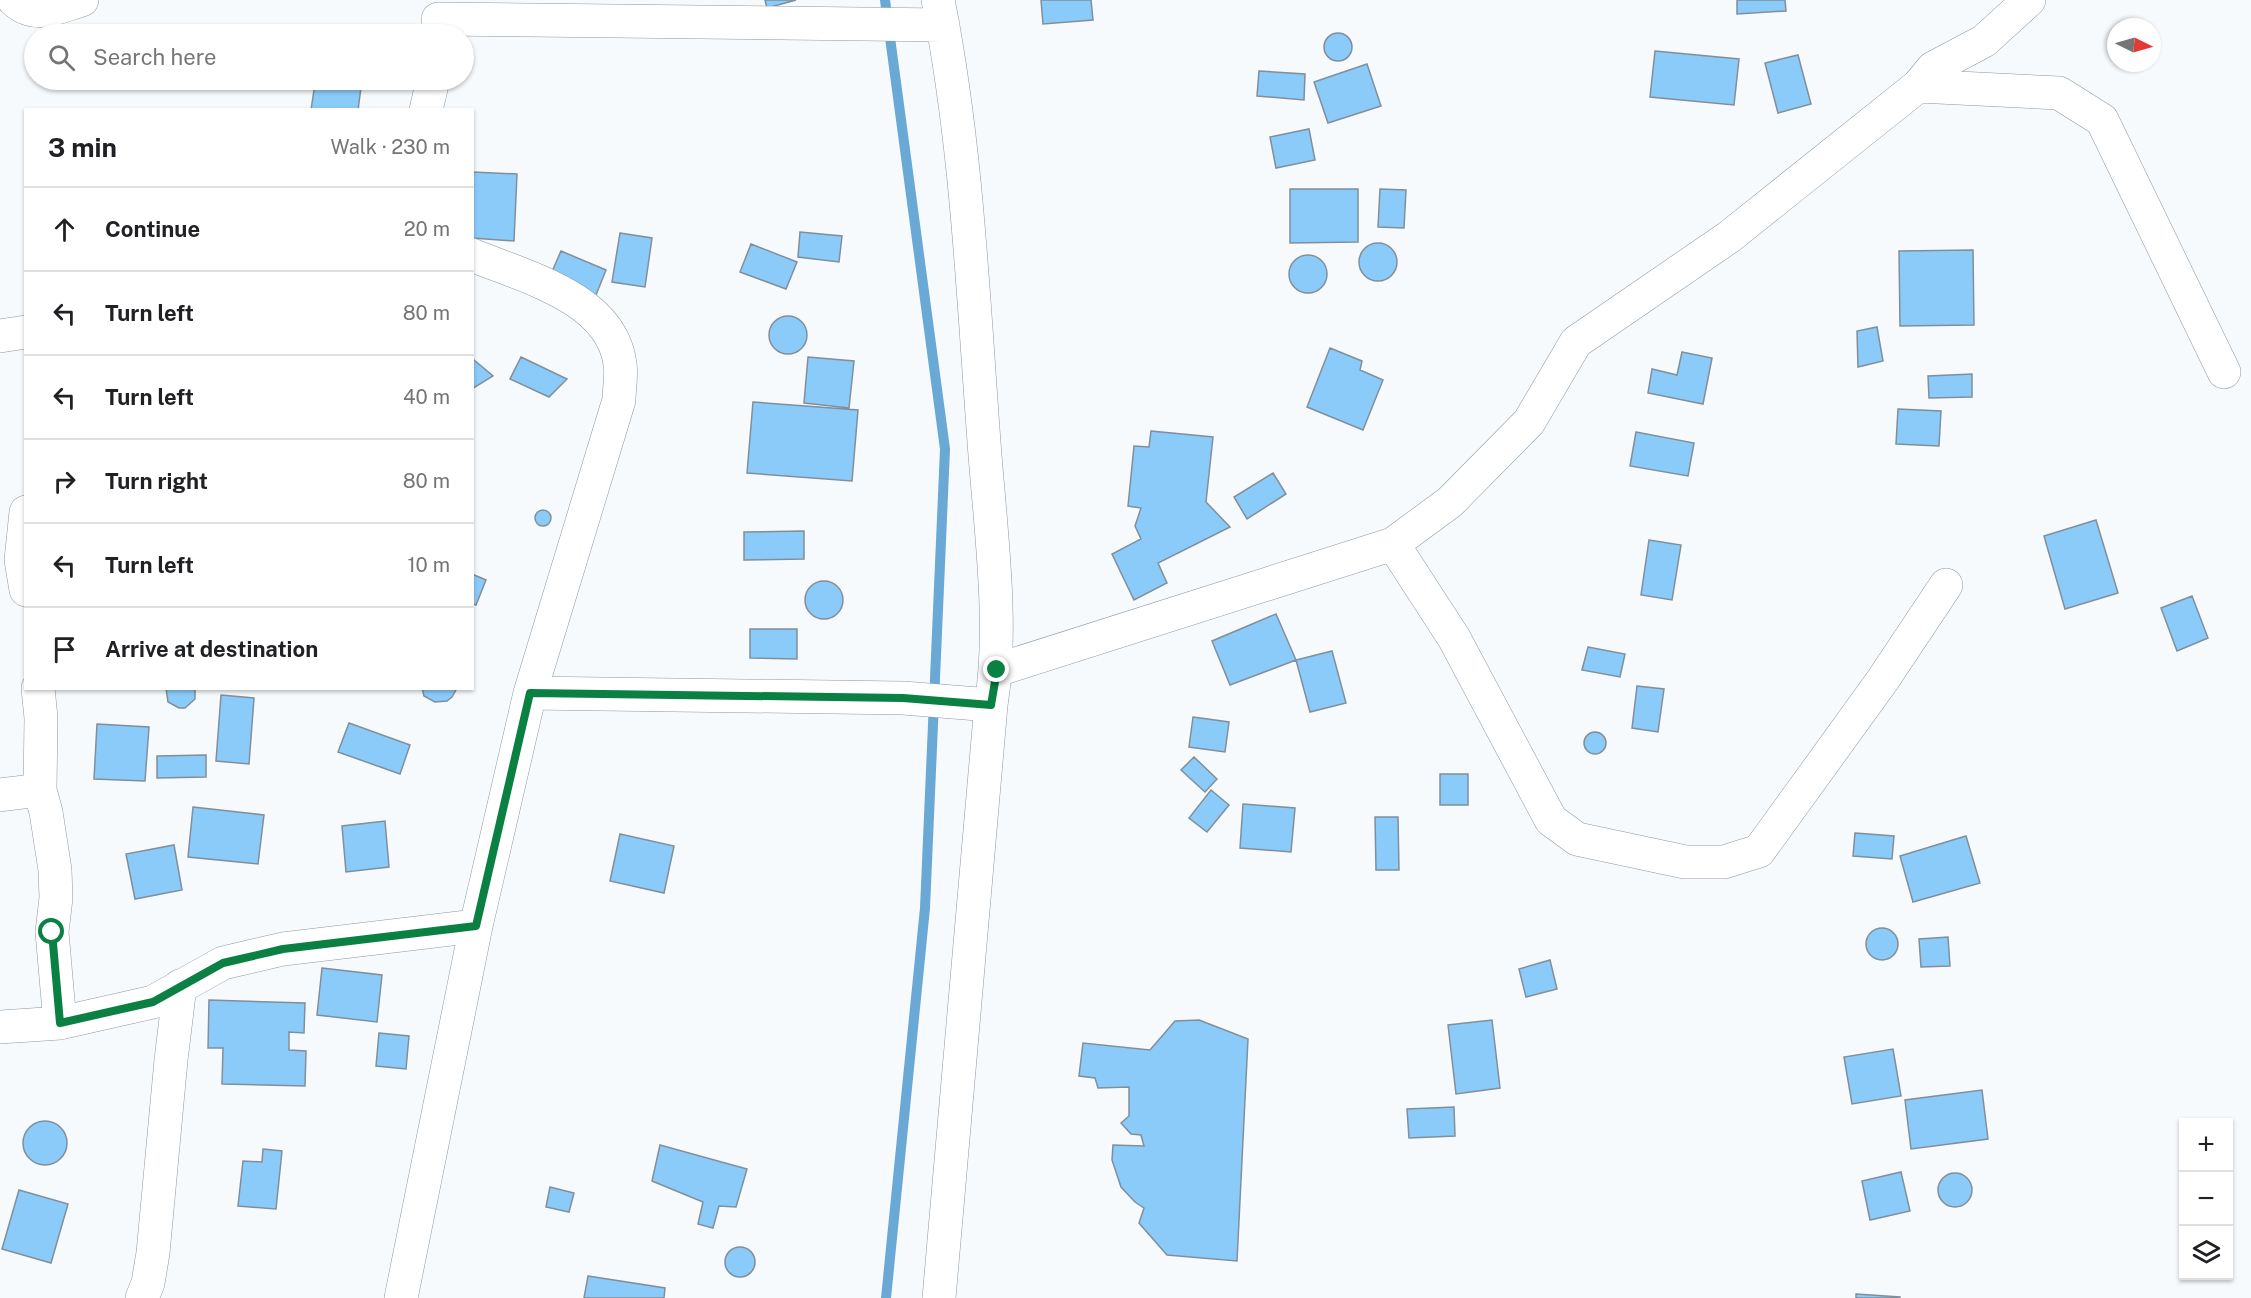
<!DOCTYPE html>
<html lang="en">
<head>
<meta charset="utf-8">
<style>
	:root { --surface:#fff; --page:#f6f6f6; --text:#202124; --muted:#757577; --line:#e0e0e0 }
	body { margin:0; font-family:"Public Sans",sans-serif; background:var(--page); color:var(--text) }
	.controls { position:absolute; right:18px; bottom:18px; display:grid; overflow:hidden; border-radius:0px; box-shadow:0 2px 4px #0004 }
	.controls button { width:54px; height:54px; display:grid; place-items:center; padding:0; border:0; border-bottom:2px solid var(--line); background:var(--surface); color:var(--text); font:30px sans-serif }
	.compass { position:absolute; left:2107px; top:18px; width:54px; height:54px; border-radius:50%; background:var(--surface); box-shadow:0 2px 4px #0004; rotate:95deg }
	.stop { position:absolute; width:18px; height:18px; margin:-14px; border:4px solid #0b8043; border-radius:50%; background:#fff }
	.stop.end { background:#0b8043; border-color:#fff; box-shadow:0 2px 6px #0008 }
	.list { margin:0; padding:0; list-style:none }
	h2 { display:flex; justify-content:space-between; align-items:center; height:78px; margin:0; padding:0 24px; font-size:26px }
	h2 small { font-size:20px; font-weight:400; color:var(--muted) }
	.list li { display:grid; grid-template-columns:39px 1fr auto; gap:18px; align-items:center; box-sizing:border-box; height:84px; padding:0 24px; border-top:2px solid var(--line) }
	.list b { display:block; font-size:22px; white-space:nowrap }
	.list em { font-size:20px; font-style:normal; color:var(--muted) }
	.icon { flex:none; width:33px; height:33px; fill:none; stroke:currentColor; stroke-width:2; stroke-linecap:round; stroke-linejoin:round }
	.map { position:relative; flex:none; width:2251px; height:1298px; overflow:hidden }
	.search { position:absolute; background:var(--surface); box-shadow:0 2px 4px #0004; left:24px; top:24px; width:450px; height:66px; display:flex; align-items:center; gap:15px; box-sizing:border-box; padding:0 21px; border-radius:33px; color:var(--muted); font-size:22px }
	.panel { position:absolute; background:var(--surface); box-shadow:0 2px 4px #0004; left:24px; top:108px; width:450px; height:582px; border-radius:0px }
	.map>svg:first-child { display:block }
	.lines { fill:none; stroke-linecap:round; stroke-linejoin:round }
	.stream { stroke:#6aa9d5; stroke-width:10 }
	.building { fill:#8bcbf9; stroke:#808f9b; stroke-width:1.5 }
	.minor-casing { stroke:#8a99a5; stroke-width:34 }
	.minor { stroke:#fff; stroke-width:33 }
	.route { stroke:#0b8043; stroke-width:8 }
</style>
</head>
<body>
<div class="map">
<svg width="2251" height="1298" viewBox="0 0 2251 1298">
	<rect width="100%" height="100%" fill="#f6fafc"/>
	<g class="lines">
		<!-- stream -->
		<path class="stream" d="M885,0L945,449L925,908L886,1298"/>
	</g>
	<!-- building -->
	<path class="building" d="M765,0H796L767,8Z
		M1041,0H1091L1093,20L1043,24Z
		M1737,0H1785L1786,11L1737,14Z
		M1324 47a14 14 0 1 1 28 0a14 14 0 1 1-28 0Z
		M1655,51L1739,59L1734,105L1650,97Z
		M1798,55L1811,104L1778,113L1765,63Z
		M1367,64L1381,106L1328,123L1314,82Z
		M1259,71L1305,74L1304,100L1257,96Z
		M298,80H362L358,110H311L315,83Z
		M1309,129L1315,160L1276,168L1270,137Z
		M472,172L517,174L514,241L472,238Z
		M1290,189H1358V242L1290,243Z
		M1380,189L1406,190L1404,228L1378,227Z
		M800,232L842,236L839,262L798,257Z
		M620,233L652,238L645,287L612,282Z
		M1359 262a19 19 0 1 1 38 0a19 19 0 1 1-38 0Z
		M751,244L797,262L786,289L740,272Z
		M1973,250L1974,325L1900,326L1899,251Z
		M561,251L606,270L596,295L550,276Z
		M1289 274a19 19 0 1 1 38 0a19 19 0 1 1-38 0Z
		M769 335a19 19 0 1 1 38 0a19 19 0 1 1-38 0Z
		M1877,327L1883,361L1858,367L1857,331Z
		M1330,348L1362,361L1360,370L1383,380L1363,430L1307,407Z
		M1682,352L1712,358L1703,404L1648,393L1652,369L1677,375Z
		M521,357L567,379L549,397L510,379Z
		M808,357L854,361L849,408L804,403Z
		M474,360L493,376L472,389V361Z
		M1972,374V397L1929,398L1928,376Z
		M753,402L858,410L852,481L747,473Z
		M1898,409L1941,411L1939,446L1896,444Z
		M1151,431L1213,437L1206,502L1230,527L1158,563L1167,583L1134,600L1112,554L1141,539L1135,526L1141,508L1128,506L1134,446L1149,447Z
		M1636,432L1694,443L1688,476L1630,466Z
		M1273,473L1286,494L1247,519L1234,497Z
		M535 518a8 8 0 1 1 16 0a8 8 0 1 1-16 0Z
		M2096,520L2118,593L2065,609L2044,536Z
		M804,531V559L744,560V532Z
		M1649,540L1681,545L1672,600L1641,595Z
		M472,574L486,580L476,605L472,604Z
		M805 600a19 19 0 1 1 38 0a19 19 0 1 1-38 0Z
		M2192,596L2208,638L2177,651L2161,608Z
		M1276,614L1296,660L1230,685L1212,641Z
		M750,629H797V659L750,658Z
		M1588,647L1625,654L1620,677L1582,670Z
		M1332,651L1346,703L1310,712L1296,660Z
		M1637,686L1664,689L1658,732L1632,728Z
		M166,688H195V699L185,708H179L168,702Z
		M422,688H457L452,697L447,701L435,702L424,696Z
		M221,695L254,698L249,764L216,761Z
		M1193,717L1229,722L1225,752L1189,747Z
		M349,723L410,745L400,774L338,752Z
		M97,724L149,727L145,781L94,779Z
		M1584 743a11 11 0 1 1 22 0a11 11 0 1 1-22 0Z
		M206,755V777L157,778V756Z
		M1194,757L1217,779L1205,792L1181,770Z
		M1440,774H1468V805H1440Z
		M1211,790L1229,805L1207,832L1189,818Z
		M1243,804L1295,808L1291,852L1240,848Z
		M193,807L264,815L258,864L188,857Z
		M1375,817H1398L1399,870H1376Z
		M385,821L389,867L346,872L342,826Z
		M1855,833L1894,836L1892,859L1853,856Z
		M620,834L674,846L664,893L610,881Z
		M1966,836L1980,883L1913,902L1900,856Z
		M174,845L182,890L135,899L126,854Z
		M1866 944a16 16 0 1 1 32 0a16 16 0 1 1-32 0Z
		M1948,937L1950,966L1921,967L1919,939Z
		M1550,960L1557,989L1526,997L1519,969Z
		M322,968L382,975L377,1022L317,1015Z
		M209,1000L305,1003L304,1033L289,1032V1050L306,1051L305,1086L222,1084L223,1048H208Z
		M1199,1020L1248,1039L1237,1261L1167,1255L1139,1223L1144,1208L1135,1202L1121,1187L1112,1160L1113,1145L1144,1146L1141,1135L1131,1134L1121,1123L1129,1116V1087L1098,1088L1095,1078L1079,1076L1083,1043L1150,1050L1175,1021Z
		M1492,1020L1500,1088L1456,1094L1448,1025Z
		M379,1033L409,1036L406,1069L376,1066Z
		M1893,1049L1901,1096L1852,1104L1844,1057Z
		M1982,1090L1988,1139L1911,1149L1905,1100Z
		M1454,1107L1455,1136L1409,1138L1407,1109Z
		M23 1143a22 22 0 1 1 44 0a22 22 0 1 1-44 0Z
		M660,1145L747,1169L736,1207L719,1206L713,1228L698,1224L703,1202L652,1181Z
		M263,1149L282,1151L276,1209L238,1206L243,1161L262,1162Z
		M1901,1172L1910,1211L1870,1220L1862,1181Z
		M1938 1190a17 17 0 1 1 34 0a17 17 0 1 1-34 0Z
		M550,1187L574,1193L569,1212L546,1207Z
		M19,1190L68,1204L51,1263L2,1249Z
		M725 1262a15 15 0 1 1 30 0a15 15 0 1 1-30 0Z
		M588,1276L665,1288L664,1298H584Z
		M1856,1294L1900,1297V1298H1856Z"/>
	<g class="lines">
		<defs>
			<path id="minor" d="M14,0C35,20 58,7 82,0
				M938,0C967,146 973,295 984,442C990,525 1004,624 991,705L939,1298
				M438,19L943,25
				M1918,86L2059,93L2102,120L2224,372
				M426,110L433,80
				M0,336L26,332
				M26,512L21,560L26,590
				M1393,544L1454,638L1551,820L1577,839L1685,862H1724L1759,851L1882,681L1946,585
				M997,670L1393,544L1450,502L1529,422L1576,342L1729,237L1918,86L1933,68L1984,41L2029,0
				M38,688L41,718L40,790L46,812L55,870L56,898L52,932L60,1023
				M530,693L903,698L991,705
				M0,795L40,790
				M0,1027L60,1023L153,1002L223,963L283,949L476,926
				M142,1298L148,1283L153,1253L171,1060L180,986
				M401,1298L476,926L530,693L619,400C619,389 622,375 620,364C612,298 525,277 472,255"/>
		</defs>
		<!-- minor casing -->
		<use href="#minor" class="minor-casing"/>
		<!-- minor -->
		<use href="#minor" class="minor"/>
	</g>
	<g class="lines">
		<!-- route -->
		<path class="route" d="M52,932L60,1023L153,1002L223,963L283,949L476,926L530,693L903,698L991,705L997,670"/>
	</g>
</svg>
<div class="controls">
<button>+</button>
<button>−</button>
<button><svg class="icon" aria-label="layers" viewBox="0 0 24 24"><path d="M12 4l9 5-9 5-9-5zM3 14l9 5 9-5"/></svg></button>
</div>
<svg class="compass" viewBox="-18 -18 36 36"><path d="M0-13l5 13h-10z" fill="#e53935"/><path d="M0 13l5-13h-10z" fill="#757577"/></svg>
<div class="stop" style="left:52px;top:932px"></div>
<div class="stop end" style="left:997px;top:670px"></div>
<div class="search"><svg class="icon" aria-label="search" viewBox="0 0 24 24"><circle cx="10" cy="10" r="6"/><path d="M15 15l6 6"/></svg>Search here</div>
<section class="panel">
<h2>3 min<small>Walk · 230 m</small></h2>
<ul class="list">
<li><svg class="icon" aria-label="ahead" viewBox="0 0 24 24"><path d="M12 20V5M6 11l6-6 6 6"/></svg><div><b>Continue</b></div><em>20 m</em></li>
<li><svg class="icon" aria-label="left" viewBox="0 0 24 24"><path d="M17 20v-9H6M10 6l-5 5 5 5"/></svg><div><b>Turn left</b></div><em>80 m</em></li>
<li><svg class="icon" aria-label="left" viewBox="0 0 24 24"><path d="M17 20v-9H6M10 6l-5 5 5 5"/></svg><div><b>Turn left</b></div><em>40 m</em></li>
<li><svg class="icon" aria-label="right" viewBox="0 0 24 24"><path d="M7 20v-9h11M14 6l5 5-5 5"/></svg><div><b>Turn right</b></div><em>80 m</em></li>
<li><svg class="icon" aria-label="left" viewBox="0 0 24 24"><path d="M17 20v-9H6M10 6l-5 5 5 5"/></svg><div><b>Turn left</b></div><em>10 m</em></li>
<li><svg class="icon" aria-label="arrive" viewBox="0 0 24 24"><path d="M6 21V4h12l-3 4 3 4H6"/></svg><div><b>Arrive at destination</b></div></li>
</ul>
</section>
</div>
</body>
</html>
